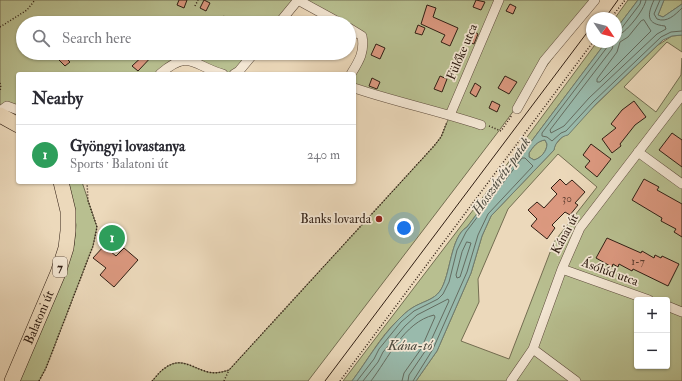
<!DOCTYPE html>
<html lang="en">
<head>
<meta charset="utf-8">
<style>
	:root { --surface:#fff; --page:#f2f2f3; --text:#2b2b33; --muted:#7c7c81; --line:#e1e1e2; --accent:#db2777 }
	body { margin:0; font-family:"IM FELL Double Pica",serif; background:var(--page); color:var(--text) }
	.controls { position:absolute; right:12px; bottom:12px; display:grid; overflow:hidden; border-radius:4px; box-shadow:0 1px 3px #0004 }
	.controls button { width:36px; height:36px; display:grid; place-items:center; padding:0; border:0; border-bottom:1px solid var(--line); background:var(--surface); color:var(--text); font:20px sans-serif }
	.compass { position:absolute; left:586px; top:12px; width:36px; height:36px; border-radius:50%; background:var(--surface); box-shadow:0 1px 3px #0004; rotate:125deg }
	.you { position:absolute; left:404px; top:228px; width:14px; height:14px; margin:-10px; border:3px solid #fff; border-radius:50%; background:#1a73e8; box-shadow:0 0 0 6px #1a73e833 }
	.badge { display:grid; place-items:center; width:26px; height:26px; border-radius:50%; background:var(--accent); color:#fff; font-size:13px; font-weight:700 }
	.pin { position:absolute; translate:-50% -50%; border:2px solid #fff; box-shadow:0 1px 4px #0006 }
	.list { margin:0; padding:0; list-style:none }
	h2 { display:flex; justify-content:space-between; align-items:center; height:52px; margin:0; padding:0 16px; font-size:17px }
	h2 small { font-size:13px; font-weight:400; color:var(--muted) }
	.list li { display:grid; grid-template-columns:26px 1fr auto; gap:12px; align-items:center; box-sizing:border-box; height:60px; padding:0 16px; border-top:1px solid var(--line) }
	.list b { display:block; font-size:15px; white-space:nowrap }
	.list p { margin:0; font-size:13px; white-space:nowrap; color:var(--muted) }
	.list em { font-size:13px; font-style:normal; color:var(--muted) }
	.icon { flex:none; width:22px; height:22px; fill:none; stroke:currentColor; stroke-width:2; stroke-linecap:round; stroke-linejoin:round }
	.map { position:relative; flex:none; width:682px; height:381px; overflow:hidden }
	.search { position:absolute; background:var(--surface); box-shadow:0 1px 3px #0004; left:16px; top:16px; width:340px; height:44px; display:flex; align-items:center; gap:10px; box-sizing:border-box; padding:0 14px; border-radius:22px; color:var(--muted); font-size:15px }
	.panel { position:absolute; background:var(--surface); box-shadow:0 1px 3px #0004; left:16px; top:72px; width:340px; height:112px; border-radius:4px }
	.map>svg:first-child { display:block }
	.green { fill:#b8bf90; stroke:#746e52; fill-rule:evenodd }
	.water { fill:#99baac; stroke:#6f7c6f; fill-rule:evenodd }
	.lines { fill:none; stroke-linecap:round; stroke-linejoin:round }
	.shore { stroke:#646c60; stroke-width:1 }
	.building { fill:#db987f; stroke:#301e13 }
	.lane-casing { stroke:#5f4d3d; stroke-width:6 }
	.street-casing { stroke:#5f4d3d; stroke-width:10 }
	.primary-casing { stroke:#301e13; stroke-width:16 }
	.path { stroke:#301e13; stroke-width:1.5; stroke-dasharray:1 2; stroke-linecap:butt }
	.lane { stroke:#f3e6d3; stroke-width:4.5 }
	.street { stroke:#f3e6d3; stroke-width:9 }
	.primary { stroke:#ecd9bb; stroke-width:15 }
	.tram { stroke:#301e13; stroke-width:1 }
	.poi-dot { fill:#8f2418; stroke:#f3e6d3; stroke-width:1.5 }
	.labels { text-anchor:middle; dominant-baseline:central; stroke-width:3.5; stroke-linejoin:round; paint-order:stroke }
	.number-label { font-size:11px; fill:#5b3c2e }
	.shield { fill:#f3e6d3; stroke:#6a5a4d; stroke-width:1 }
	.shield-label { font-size:12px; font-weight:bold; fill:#301e13 }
	.street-label { font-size:13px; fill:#301e13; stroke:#f3e6d3 }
	.poi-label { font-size:13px; fill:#301e13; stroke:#f3e6d3; text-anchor:end }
	.water-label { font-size:14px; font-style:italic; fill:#504d41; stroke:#f3e6d3 }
</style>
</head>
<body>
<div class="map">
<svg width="682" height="381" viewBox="0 0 682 381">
	<rect width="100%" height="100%" fill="#ecd9bb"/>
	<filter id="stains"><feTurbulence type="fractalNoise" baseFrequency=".005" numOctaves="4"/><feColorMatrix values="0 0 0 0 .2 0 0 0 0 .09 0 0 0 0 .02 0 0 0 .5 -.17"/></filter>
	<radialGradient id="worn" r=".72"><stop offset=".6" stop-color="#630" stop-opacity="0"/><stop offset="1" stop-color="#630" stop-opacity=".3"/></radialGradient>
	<!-- green -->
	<path class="green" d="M0,0H595L498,132L308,381H152C156,377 160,371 165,368C181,356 192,368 208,372C216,374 222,372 229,370L434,146L441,137L450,115L354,88C354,71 359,54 362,36L349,28V23H340L298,0L279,23H23V53H254L234,74H223L193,61L160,74H18V119L0,111Z
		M628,0H638L616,29L615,18Z
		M664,0H682V4L663,17L658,15Z
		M682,35V52L667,42L624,87L656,112L681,75L682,58V381H416L437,351L471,273L482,236L491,216L554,150L555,145L563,136L658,45L672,36ZM558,154L597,187L554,242L509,359L461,341L479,302L478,279L508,209ZM637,300H667V366H637Z
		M597,42H606L467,227C450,237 451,275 440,291C434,300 421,302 412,308C407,311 402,316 398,320C380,337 367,361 352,381H343L480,201Z
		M545,140L547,144C547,151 541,158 534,160L529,157V153C533,147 537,141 545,140Z
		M68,182H82L97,227L93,246L46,368L39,381H16L74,245L76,225Z"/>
	<!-- water -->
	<path class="water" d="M638,0H664L658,15L663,17L682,4V35L672,36L663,40L596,104L568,135C561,136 555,143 554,150L491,216L482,236L471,273L437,351L416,381H352C367,361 380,338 398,320C402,316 407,311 412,308C421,302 434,300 440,291C451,275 450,237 467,227L606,42H616V29ZM545,140L547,144C547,151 541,158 534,160L529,157V153C533,147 537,141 545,140Z"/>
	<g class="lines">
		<!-- shore -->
		<path class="shore" d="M660,0L654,14L657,19C667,23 675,15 682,8
			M644,20L651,31L600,82H597V79L617,52L620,42L628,37L641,21Z
			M616,31L621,29L640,4L641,0
			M616,36C625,35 645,9 646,0
			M609,42L608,46L542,133V136L547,137L552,141L561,133L566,131L593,102L661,37L671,32L682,31
			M614,42L612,49L550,130L551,133L564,126L589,98L657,34L666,29L665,26C646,24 647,15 654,0
			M467,242L471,243L460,277L457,278L456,275L462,252Z
			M357,381L374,359L379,349L401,322L414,311L438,299L443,294L449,282L457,250L466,232L522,158H525L533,166L488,214L478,235L467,272L433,349L413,381
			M363,381L378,362L383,352L405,326L417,315L448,299L449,301L428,347L409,375L408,381
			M371,381C388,359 404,322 434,315L435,317L421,349L404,373L402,381"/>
	</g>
	<!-- building -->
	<path class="building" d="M179,0H187L184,8L177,5Z
		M204,0L210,3L206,11L200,8Z
		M476,0L485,2L481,10L473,7Z
		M510,4L516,7L513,14L506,11Z
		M427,5L436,8L433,17L458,28L450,46L441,42L445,35L421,24Z
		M418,25L425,28L422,35L415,33Z
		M472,30L478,34L474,44L467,41Z
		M376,44L385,48L380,59L371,55Z
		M146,53H155L138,71L132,66Z
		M64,56L70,62L65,66L59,60Z
		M440,76L447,79L442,92L434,89Z
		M505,76L517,82L509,94L498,88Z
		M372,78L380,82L377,89L369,86Z
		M475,83L481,87L476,97L470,93Z
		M492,101L500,105L497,112L489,108Z
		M634,101L646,117L635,125L620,144L621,146L612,153L602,139L616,128L611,124L622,110Z
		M672,133L682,140V167L659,150Z
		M591,144L611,159L597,177L585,167L590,161L583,155Z
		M560,179L566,185L572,180L585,192L575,203L578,205L570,215L565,212L552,225L555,228L547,239L531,226L537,219L528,210L537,202L544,208L557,194L551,188Z
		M644,179L659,187L657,190L682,204V237L674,232L676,229L661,221L662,218L632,200Z
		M109,225L115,229L110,235L105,232Z
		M607,238L641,253L642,251L654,258L655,255L661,258L662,256L679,264L668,286L633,269L632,271L619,264L618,267L613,264L612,267L596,258Z
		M104,246L116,256L124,248L138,260L114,287L100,275L106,268L93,258Z"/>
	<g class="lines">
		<defs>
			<path id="lane" d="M221,23L224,19
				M186,60L193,53"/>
			<path id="street" d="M298,0L340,23
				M279,23L298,0
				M349,28L362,36C365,52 359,61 351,74
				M160,74C190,48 193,66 223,74
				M234,74L239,71L254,53
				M354,88C396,102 439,111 481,125
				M517,109L544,61L595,0
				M0,111L7,106L18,110
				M450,115L499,0
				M638,152L682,184
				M562,269L649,300
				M667,306L682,312
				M533,349L576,381
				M511,381L533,349L562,269L580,228L682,95"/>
			<g id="primary">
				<path d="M0,115L18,125"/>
				<path id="s1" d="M12,381L58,273L66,248L68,231V211L61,182"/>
			</g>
		</defs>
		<!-- lane casing -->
		<use href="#lane" class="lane-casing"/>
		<!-- street casing -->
		<use href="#street" class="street-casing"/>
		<!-- primary casing -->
		<use href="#primary" class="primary-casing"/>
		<!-- path -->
		<path class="path" d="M195,6L198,0
			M611,18L625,0
			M0,27L27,10L35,0
			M0,83L1,88L0,90
			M489,126L501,131L512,115
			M39,381L46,368L93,246L97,227L88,201L87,182
			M152,381C156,377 160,371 165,368C181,356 192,368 208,372C216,374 222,372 229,370L434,146L441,137L447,122
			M224,381L229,370
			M340,381L593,42"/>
		<!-- lane -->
		<use href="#lane" class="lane"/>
		<!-- street -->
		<use href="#street" class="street"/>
		<!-- primary -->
		<use href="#primary" class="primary"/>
		<!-- tram -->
		<path class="tram" d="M605,18L618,0
			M325,381L592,26"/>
	</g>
	<!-- markers -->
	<circle class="poi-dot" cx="379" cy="219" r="4"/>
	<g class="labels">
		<!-- number labels -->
		<g class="number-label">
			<text x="567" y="198">30</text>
			<text x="638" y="261">1-7</text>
		</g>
		<!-- shield labels -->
		<rect class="shield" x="53" y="257" width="14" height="20" rx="3"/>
		<g class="shield-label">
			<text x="60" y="267">7</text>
		</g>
		<!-- street labels -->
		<g class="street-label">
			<text transform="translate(462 52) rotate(-67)">Fülőke utca</text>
			<text transform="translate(565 234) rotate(-62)">Kánai út</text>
			<text transform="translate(610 272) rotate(20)">Ásólúd utca</text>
			<text stroke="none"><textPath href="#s1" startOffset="69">Balatoni út</textPath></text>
		</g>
		<!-- poi labels -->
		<g class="poi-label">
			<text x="371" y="219">Banks lovarda</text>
		</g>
		<!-- water labels -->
		<g class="water-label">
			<text transform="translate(501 176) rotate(-55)">Hosszúréti-patak</text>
			<text x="410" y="345">Kána-tó</text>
		</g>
	</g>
	<rect width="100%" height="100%" filter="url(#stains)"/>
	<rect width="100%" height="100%" fill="url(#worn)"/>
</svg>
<div class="controls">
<button>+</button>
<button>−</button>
</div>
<svg class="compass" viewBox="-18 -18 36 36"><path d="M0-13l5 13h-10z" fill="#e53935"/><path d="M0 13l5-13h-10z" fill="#7c7c81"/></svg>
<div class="you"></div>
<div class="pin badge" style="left:112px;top:238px;background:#2e9e5b">1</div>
<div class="search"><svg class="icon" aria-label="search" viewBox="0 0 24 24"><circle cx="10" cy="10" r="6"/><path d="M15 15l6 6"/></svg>Search here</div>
<section class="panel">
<h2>Nearby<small></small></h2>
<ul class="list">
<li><span class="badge" style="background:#2e9e5b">1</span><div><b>Gyöngyi lovastanya</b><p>Sports · Balatoni út</p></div><em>240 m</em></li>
</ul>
</section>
</div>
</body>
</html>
